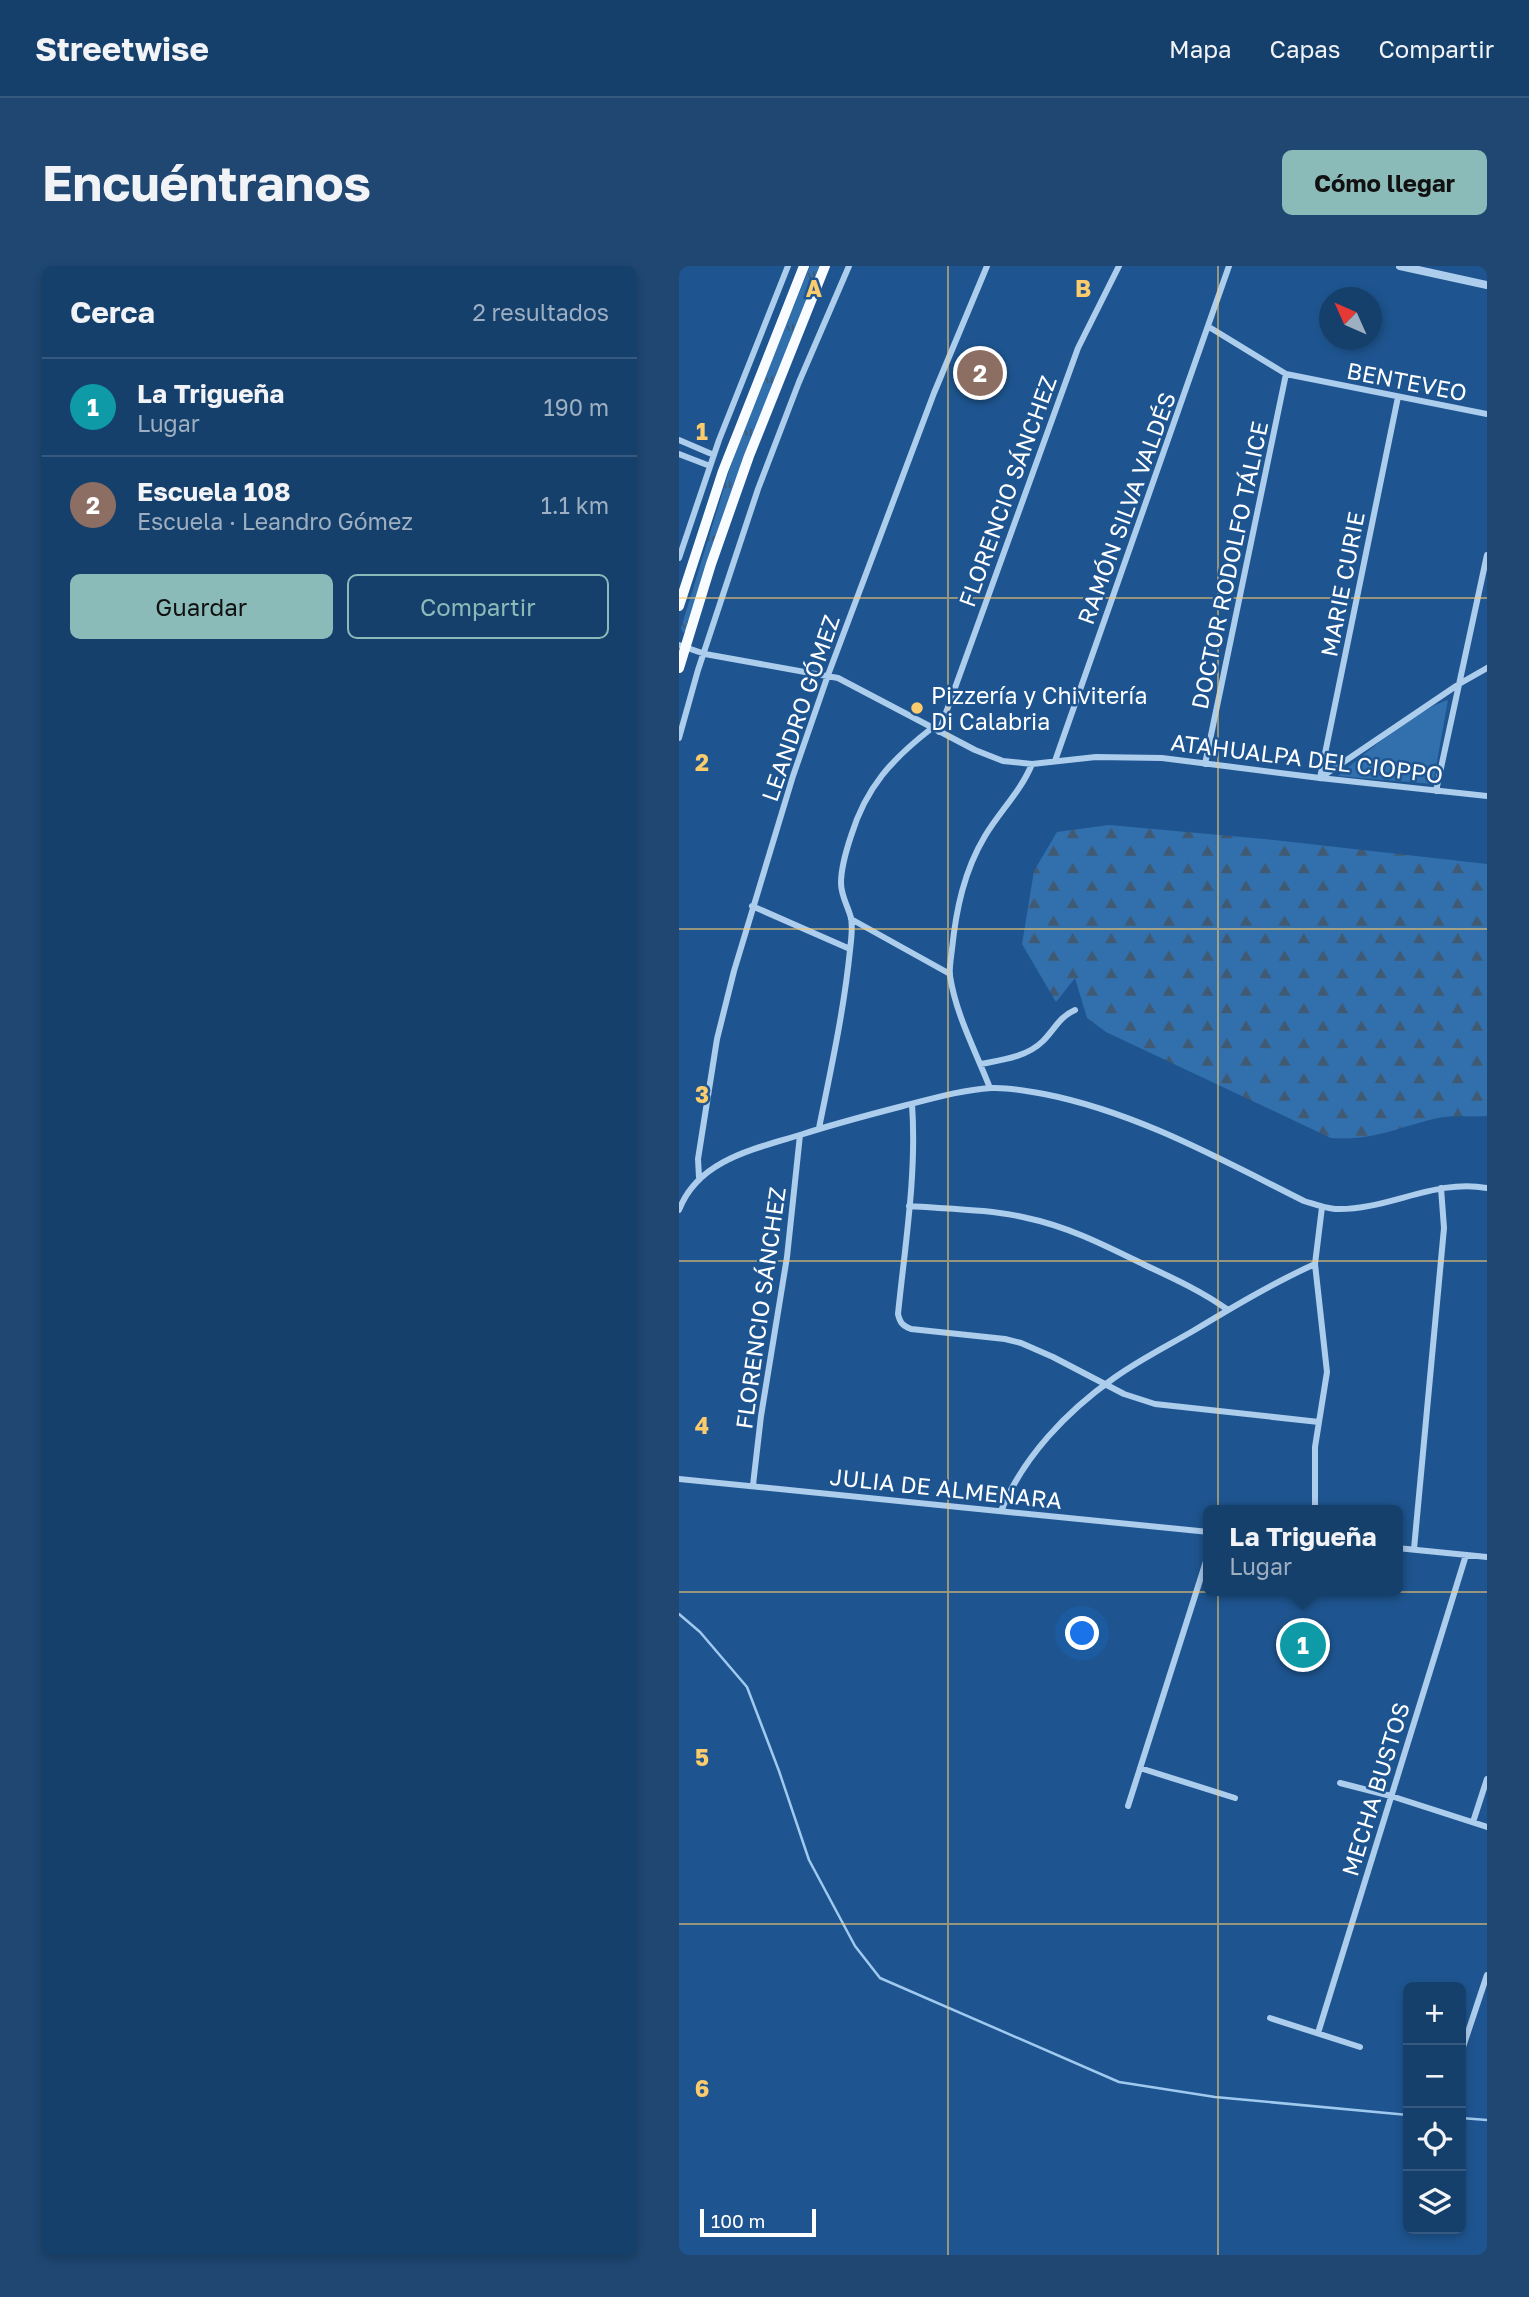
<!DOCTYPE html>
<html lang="es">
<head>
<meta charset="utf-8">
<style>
	:root { --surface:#16406c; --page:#1f4772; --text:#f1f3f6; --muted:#9eafc2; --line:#35597f; --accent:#8bbbb9 }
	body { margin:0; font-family:"Golos Text",sans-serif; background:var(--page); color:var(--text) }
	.controls { position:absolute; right:21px; bottom:21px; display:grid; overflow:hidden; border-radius:10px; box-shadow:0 4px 10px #0003 }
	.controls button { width:63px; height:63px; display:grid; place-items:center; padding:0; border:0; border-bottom:2px solid var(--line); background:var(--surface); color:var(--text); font:35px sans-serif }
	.compass { position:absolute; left:640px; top:21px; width:63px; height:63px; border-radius:50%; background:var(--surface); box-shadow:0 4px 10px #0003; rotate:315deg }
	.scale { position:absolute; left:21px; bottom:18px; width:116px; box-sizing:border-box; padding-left:7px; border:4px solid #fff; border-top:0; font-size:19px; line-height:24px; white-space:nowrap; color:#fff; -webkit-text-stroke:5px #1e5590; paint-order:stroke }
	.you { position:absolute; left:404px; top:1368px; width:24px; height:24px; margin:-18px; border:5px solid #fff; border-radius:50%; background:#1a73e8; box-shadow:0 0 0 10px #1a73e833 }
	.badge { display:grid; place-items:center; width:46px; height:46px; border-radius:50%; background:var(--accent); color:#fff; font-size:23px; font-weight:700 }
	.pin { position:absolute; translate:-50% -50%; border:4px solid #fff; box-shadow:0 2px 7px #0006 }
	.popup { position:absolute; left:524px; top:1239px; width:200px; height:91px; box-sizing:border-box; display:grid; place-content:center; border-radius:10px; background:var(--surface); filter:drop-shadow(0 2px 5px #0005); font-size:23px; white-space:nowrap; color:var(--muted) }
	.popup b { font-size:26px; color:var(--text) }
	.popup::after { content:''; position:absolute; left:50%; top:100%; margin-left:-14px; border:14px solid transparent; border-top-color:var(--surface) }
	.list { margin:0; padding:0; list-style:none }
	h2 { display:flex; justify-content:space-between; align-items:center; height:91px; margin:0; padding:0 28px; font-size:30px }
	h2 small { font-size:23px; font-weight:400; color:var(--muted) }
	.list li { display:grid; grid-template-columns:46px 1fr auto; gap:21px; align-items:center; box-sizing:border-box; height:98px; padding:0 28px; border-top:2px solid var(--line) }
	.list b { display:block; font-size:26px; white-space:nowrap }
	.list p { margin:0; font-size:23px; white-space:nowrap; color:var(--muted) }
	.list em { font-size:23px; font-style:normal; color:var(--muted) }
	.actions { display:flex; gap:14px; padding:21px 28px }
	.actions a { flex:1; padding:16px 0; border:2px solid var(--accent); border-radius:10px; text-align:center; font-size:24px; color:var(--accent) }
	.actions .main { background:var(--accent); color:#111 }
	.icon { flex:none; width:38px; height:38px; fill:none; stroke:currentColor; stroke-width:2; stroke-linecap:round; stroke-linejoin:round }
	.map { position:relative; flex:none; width:808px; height:1989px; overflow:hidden; border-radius:10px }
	header { display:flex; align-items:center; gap:42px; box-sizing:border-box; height:98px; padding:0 35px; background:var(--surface); border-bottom:2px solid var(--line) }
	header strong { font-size:33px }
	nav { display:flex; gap:38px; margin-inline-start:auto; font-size:24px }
	.intro { display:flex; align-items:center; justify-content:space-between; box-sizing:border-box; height:168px; padding:0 42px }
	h1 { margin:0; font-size:49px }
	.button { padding:18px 32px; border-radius:10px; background:var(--accent); color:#111; font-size:24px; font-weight:700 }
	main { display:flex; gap:42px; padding:0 42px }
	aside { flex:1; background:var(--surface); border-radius:10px; box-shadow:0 4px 10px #0003 }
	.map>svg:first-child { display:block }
	.grass { fill:url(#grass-tufts) }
	.forest { fill:url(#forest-firs) }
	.green { fill:#3170ad }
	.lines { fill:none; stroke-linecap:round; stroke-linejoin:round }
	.stream { stroke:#a0c9ef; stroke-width:2.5 }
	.minor { stroke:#adcded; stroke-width:6 }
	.tertiary { stroke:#adcded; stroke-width:8 }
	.trunk { stroke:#f9fcff; stroke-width:10 }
	.grid { fill:none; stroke:#fccb6c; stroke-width:2; stroke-opacity:0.55 }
	.poi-dot { fill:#fccb6c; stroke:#1e5590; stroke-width:2.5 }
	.labels { text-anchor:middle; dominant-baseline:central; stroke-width:5; stroke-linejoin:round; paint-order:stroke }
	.street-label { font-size:23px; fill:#fff; stroke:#1e5590 }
	.poi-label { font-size:23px; fill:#fff; stroke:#1e5590; text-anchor:start }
	.grid-label { font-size:23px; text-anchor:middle; font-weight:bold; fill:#fccb6c; stroke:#1e5590; stroke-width:5; stroke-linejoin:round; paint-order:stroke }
</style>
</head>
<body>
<header>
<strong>Streetwise</strong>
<nav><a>Mapa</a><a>Capas</a><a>Compartir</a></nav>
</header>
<div class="intro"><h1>Encuéntranos</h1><a class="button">Cómo llegar</a></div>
<main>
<aside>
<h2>Cerca<small>2 resultados</small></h2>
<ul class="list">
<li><span class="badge" style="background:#0f9aa8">1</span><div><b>La Trigueña</b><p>Lugar</p></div><em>190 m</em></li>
<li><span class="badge" style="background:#8d6e63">2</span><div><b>Escuela 108</b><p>Escuela · Leandro Gómez</p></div><em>1.1 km</em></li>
</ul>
<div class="actions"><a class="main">Guardar</a><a>Compartir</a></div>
</aside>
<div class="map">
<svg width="808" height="1989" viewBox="0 0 808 1989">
	<defs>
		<pattern id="grass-tufts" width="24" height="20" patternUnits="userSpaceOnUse" patternTransform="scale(1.75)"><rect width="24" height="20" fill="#3170ad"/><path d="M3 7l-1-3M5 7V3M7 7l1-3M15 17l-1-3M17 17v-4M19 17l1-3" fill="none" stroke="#415a73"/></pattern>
		<pattern id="forest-firs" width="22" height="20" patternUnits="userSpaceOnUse" patternTransform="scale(1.75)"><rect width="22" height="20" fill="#3170ad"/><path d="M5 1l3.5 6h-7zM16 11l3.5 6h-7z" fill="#415a73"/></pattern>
	</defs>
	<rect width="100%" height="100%" fill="#1e5590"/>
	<!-- grass -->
	<path class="grass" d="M131,0H141C92,120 47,240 8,363L4,367L2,362L55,189Z"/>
	<!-- forest -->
	<path class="forest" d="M430,559L595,574L808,598V850C792,851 774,849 759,852C718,861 697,875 652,872L427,766L408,752L396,712L377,736L343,678L355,605L378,566Z"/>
	<!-- green -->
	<path class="green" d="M769,434L754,518L659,510C682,490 742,441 769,434Z"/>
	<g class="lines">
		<!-- stream -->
		<path class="stream" d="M0,1348L21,1366L68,1421L100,1505L130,1594L176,1680L201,1712L440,1816L536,1831L729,1849
			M782,1852L808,1854"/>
		<!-- minor -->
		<path class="minor" d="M530,61L607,108L808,148
			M0,174L35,189
			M0,188L31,200
			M0,292L40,174L109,0
			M0,379L26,388L159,412L296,484L324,495L353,498L417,491L483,492L641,512L808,530
			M260,466L399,82L440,0
			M0,472L19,404L79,223L120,116L170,0
			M376,495L550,0
			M526,498L607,108
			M641,512L719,131
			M641,512L780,418L808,402
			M757,525L808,289
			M73,640L171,683
			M172,653L271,708
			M302,798C323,794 348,791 364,775C376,763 380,751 396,744
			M311,822C297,786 277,749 271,710C270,702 272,692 273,683C277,644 285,605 306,570C321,545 342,525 353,498
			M233,838C238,907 226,979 219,1048C221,1057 224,1060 232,1063L326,1073L342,1077L374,1091L445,1128L476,1138L640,1156
			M140,862C152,803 165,744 171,684C172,675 174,662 172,652C169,640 162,630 162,617C162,601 167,585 172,570C187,521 213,493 253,462
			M20,911L19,893L38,773L55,705L114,510L149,409L255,127L308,0
			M230,940C269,943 310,943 348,952C391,961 429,981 468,1000C496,1013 524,1026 549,1044
			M0,944C19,894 75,883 121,869C155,858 189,849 224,840C252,833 282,824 312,822C330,821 347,825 365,828C457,846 541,893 625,935C635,938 645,942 656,943C708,945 756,912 808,922
			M0,1213L530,1266
			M74,1219L82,1150L108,991L121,869
			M636,1244V1181L648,1106L636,998L643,941
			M322,1245C344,1191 388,1145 435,1112C460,1094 488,1080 514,1065C554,1041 594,1017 636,998
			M718,1282L808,1291
			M735,1283L765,962L762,922
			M461,1502L556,1532
			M661,1517L712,1530L808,1561
			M449,1540L530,1286
			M794,1556L808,1513
			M591,1752L681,1781
			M639,1767L787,1289
			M782,1787L808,1709"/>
		<!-- tertiary -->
		<path class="tertiary" d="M721,0L808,19"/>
		<!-- trunk -->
		<path class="trunk" d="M0,340L44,205L125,0
			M0,402L32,298L70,190L146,0"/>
	</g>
	<!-- grid -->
	<path class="grid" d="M269,0V1989M539,0V1989M0,332H808M0,663H808M0,995H808M0,1326H808M0,1658H808"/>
	<!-- markers -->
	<circle class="poi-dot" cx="238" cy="442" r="7"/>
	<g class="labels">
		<!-- street labels -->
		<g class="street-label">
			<text transform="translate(728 115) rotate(11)">BENTEVEO</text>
			<text transform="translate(328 225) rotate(-70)">FLORENCIO SÁNCHEZ</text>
			<text transform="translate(447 242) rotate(-70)">RAMÓN SILVA VALDÉS</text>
			<text transform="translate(550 299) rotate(-78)">DOCTOR RODOLFO TÁLICE</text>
			<text transform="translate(663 318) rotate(-79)">MARIE CURIE</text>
			<text transform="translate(121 442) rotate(-71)">LEANDRO GÓMEZ</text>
			<text transform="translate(628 492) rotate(7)">ATAHUALPA DEL CIOPPO</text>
			<text transform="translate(81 1042) rotate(-82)">FLORENCIO SÁNCHEZ</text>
			<text transform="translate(267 1222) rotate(6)">JULIA DE ALMENARA</text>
			<text transform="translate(696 1523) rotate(-73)">MECHA BUSTOS</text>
		</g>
		<!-- poi labels -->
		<g class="poi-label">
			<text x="252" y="429">Pizzería y Chivitería<tspan x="252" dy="26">Di Calabria</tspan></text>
		</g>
	</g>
	<g class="grid-label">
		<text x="135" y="31">A</text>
		<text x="404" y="31">B</text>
		<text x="23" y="174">1</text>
		<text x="23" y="505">2</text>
		<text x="23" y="837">3</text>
		<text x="23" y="1168">4</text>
		<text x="23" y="1500">5</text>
		<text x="23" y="1831">6</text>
	</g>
</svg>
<div class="controls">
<button>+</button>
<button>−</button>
<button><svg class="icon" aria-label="locate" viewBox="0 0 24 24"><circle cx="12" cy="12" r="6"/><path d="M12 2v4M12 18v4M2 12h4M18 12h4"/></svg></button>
<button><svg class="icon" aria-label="layers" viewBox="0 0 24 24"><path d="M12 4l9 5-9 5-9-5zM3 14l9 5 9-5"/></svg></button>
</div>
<svg class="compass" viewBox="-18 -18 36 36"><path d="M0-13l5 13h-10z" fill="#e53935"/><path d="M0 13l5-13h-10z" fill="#9eafc2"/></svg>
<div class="scale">100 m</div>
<div class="you"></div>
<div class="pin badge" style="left:624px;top:1379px;background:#0f9aa8">1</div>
<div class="popup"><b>La Trigueña</b>Lugar</div>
<div class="pin badge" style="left:301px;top:107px;background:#8d6e63">2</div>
</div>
</main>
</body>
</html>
